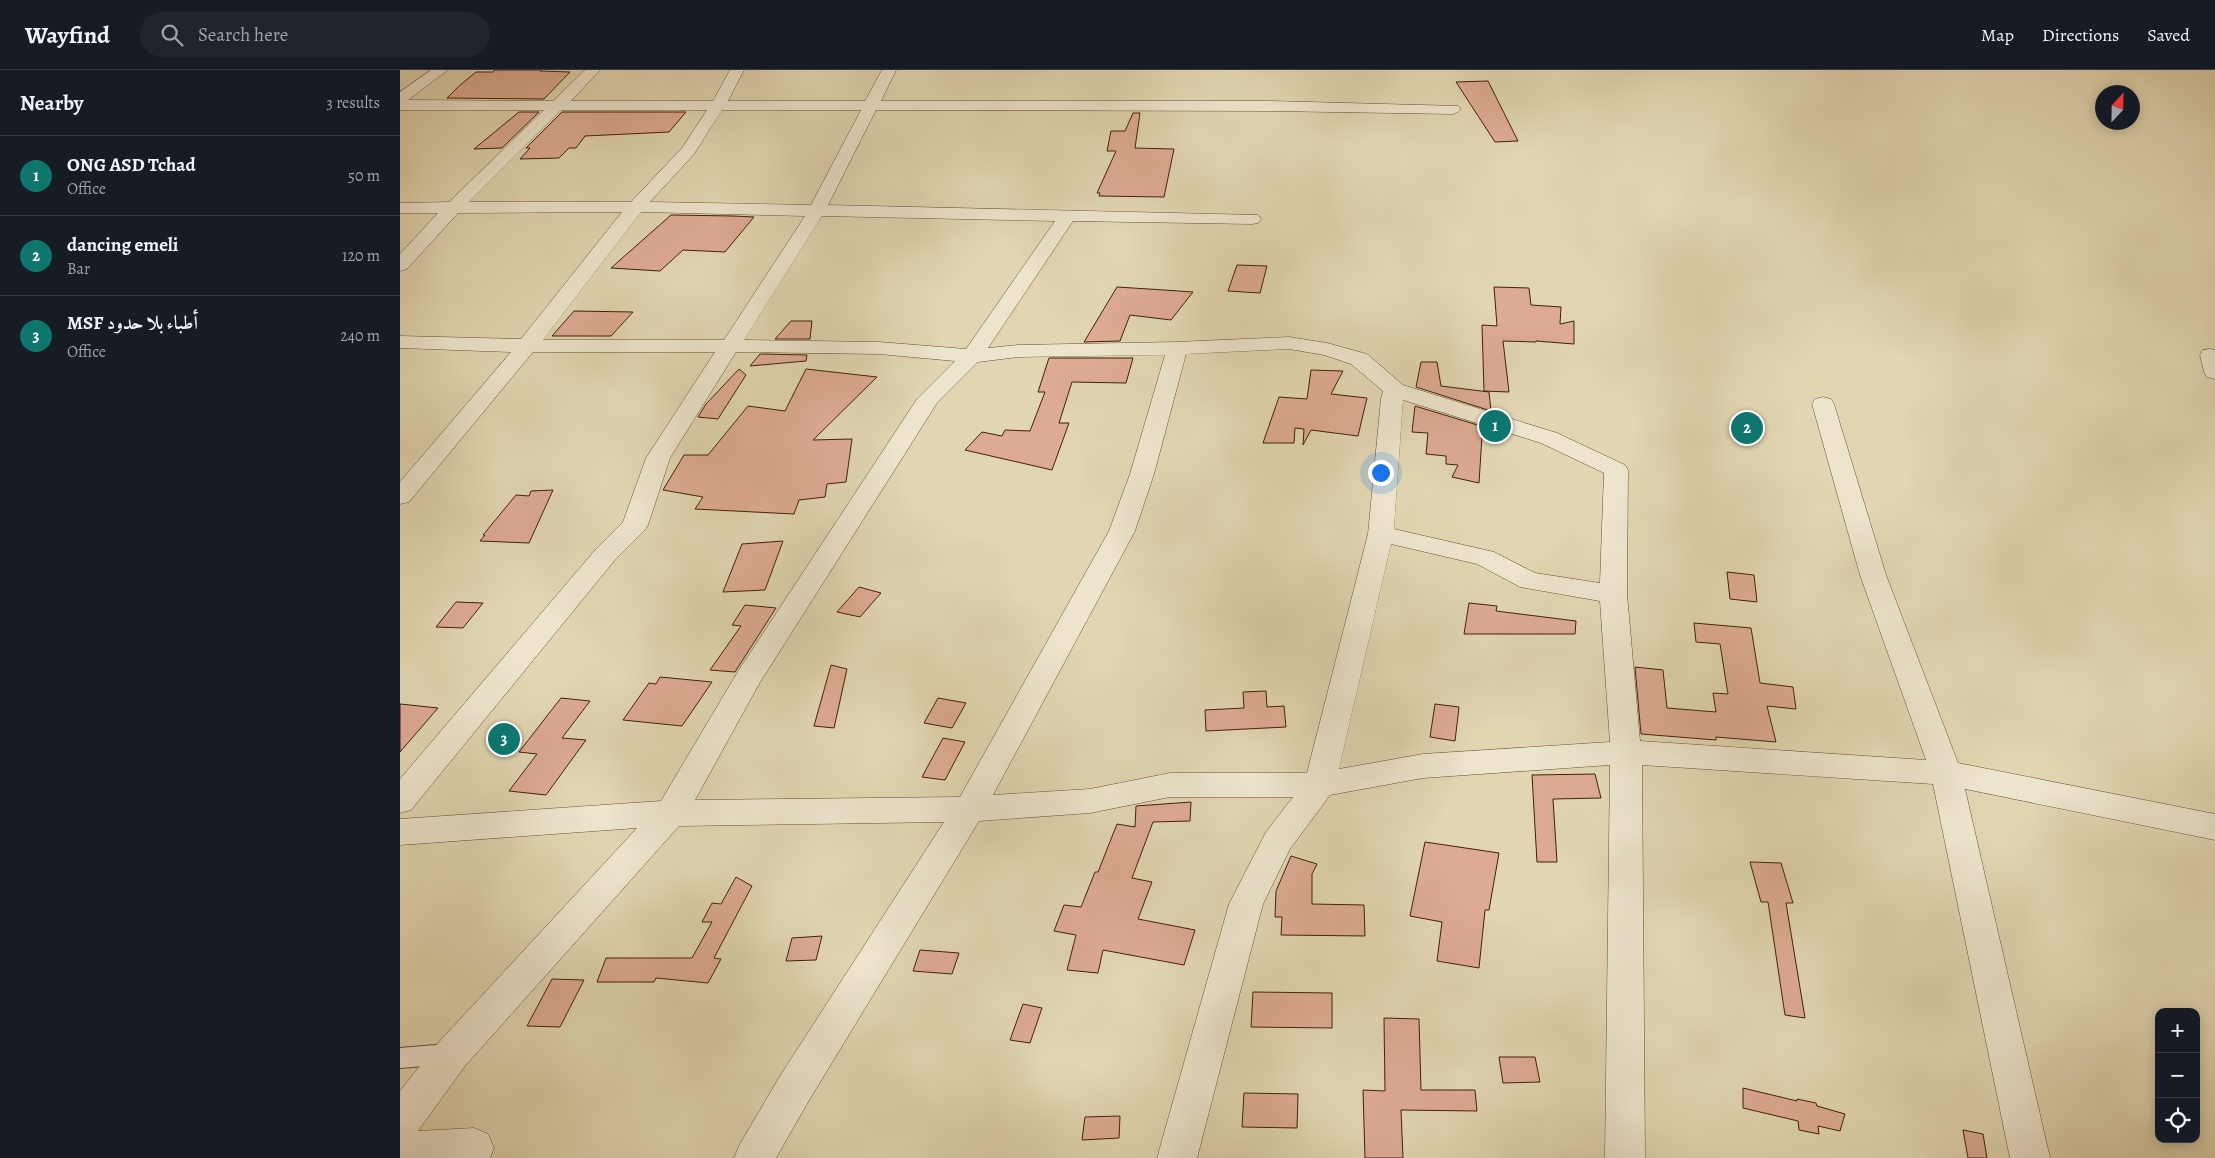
<!DOCTYPE html>
<html lang="en">
<head>
<meta charset="utf-8">
<style>
	:root { --surface:#171b24; --page:#20242c; --text:#f1f3f6; --muted:#9ea1a6; --line:#363941; --accent:#0f766e }
	body { margin:0; font-family:Alegreya,Amiri,serif; background:var(--page); color:var(--text) }
	.controls { position:absolute; right:15px; bottom:15px; display:grid; overflow:hidden; border-radius:10px; box-shadow:0 2px 12px #0003 }
	.controls button { width:45px; height:45px; display:grid; place-items:center; padding:0; border:0; border-bottom:1px solid var(--line); background:var(--surface); color:var(--text); font:25px sans-serif }
	.compass { position:absolute; left:1695px; top:15px; width:45px; height:45px; border-radius:50%; background:var(--surface); box-shadow:0 2px 12px #0003; rotate:22deg }
	.you { position:absolute; left:980px; top:402px; width:18px; height:18px; margin:-12px; border:4px solid #fff; border-radius:50%; background:#1a73e8; box-shadow:0 0 0 8px #1a73e833 }
	.badge { display:grid; place-items:center; width:32px; height:32px; border-radius:50%; background:var(--accent); color:#fff; font-size:16px; font-weight:700 }
	.pin { position:absolute; translate:-50% -50%; border:2px solid #fff; box-shadow:0 1px 5px #0006 }
	.list { margin:0; padding:0; list-style:none }
	h2 { display:flex; justify-content:space-between; align-items:center; height:65px; margin:0; padding:0 20px; font-size:21px }
	h2 small { font-size:16px; font-weight:400; color:var(--muted) }
	.list li { display:grid; grid-template-columns:32px 1fr auto; gap:15px; align-items:center; box-sizing:border-box; height:80px; padding:0 20px; border-top:1px solid var(--line) }
	.list b { display:block; font-size:19px; white-space:nowrap }
	.list p { margin:0; font-size:16px; white-space:nowrap; color:var(--muted) }
	.list em { font-size:16px; font-style:normal; color:var(--muted) }
	.icon { flex:none; width:28px; height:28px; fill:none; stroke:currentColor; stroke-width:2; stroke-linecap:round; stroke-linejoin:round }
	.map { position:relative; flex:none; width:1815px; height:1088px; overflow:hidden }
	header { display:flex; align-items:center; gap:30px; box-sizing:border-box; height:70px; padding:0 25px; background:var(--surface); border-bottom:1px solid var(--line) }
	header strong { font-size:24px }
	nav { display:flex; gap:28px; margin-inline-start:auto; font-size:18px }
	.search { width:350px; height:45px; background:var(--page); display:flex; align-items:center; gap:12px; box-sizing:border-box; padding:0 18px; border-radius:28px; color:var(--muted); font-size:19px }
	main { display:flex }
	aside { flex:1; background:var(--surface) }
	.map>svg:first-child { display:block }
	.building { fill:#ddab93; stroke:#3f200a }
	.lines { fill:none; stroke-linecap:round; stroke-linejoin:round }
	.service-casing { stroke:#684e34; stroke-width:2 }
	.minor-casing { stroke:#684e34; stroke-width:1 }
	.service { fill:#ece4cc; fill-rule:evenodd }
	.minor { fill:#ece4cc; fill-rule:evenodd }
</style>
</head>
<body>
<header>
<strong>Wayfind</strong>
<div class="search"><svg class="icon" aria-label="search" viewBox="0 0 24 24"><circle cx="10" cy="10" r="6"/><path d="M15 15l6 6"/></svg>Search here</div>
<nav><a>Map</a><a>Directions</a><a>Saved</a></nav>
</header>
<main>
<aside>
<h2>Nearby<small>3 results</small></h2>
<ul class="list">
<li><span class="badge">1</span><div><b>ONG ASD Tchad</b><p>Office</p></div><em>50 m</em></li>
<li><span class="badge">2</span><div><b>dancing emeli</b><p>Bar</p></div><em>120 m</em></li>
<li><span class="badge">3</span><div><b>MSF أطباء بلا حدود</b><p>Office</p></div><em>240 m</em></li>
</ul>
</aside>
<div class="map">
<svg width="1815" height="1088" viewBox="0 0 1815 1088">
	<rect width="100%" height="100%" fill="#e1d6b1"/>
	<filter id="stains"><feTurbulence type="fractalNoise" baseFrequency=".004" numOctaves="4"/><feColorMatrix values="0 0 0 0 .2 0 0 0 0 .09 0 0 0 0 .02 0 0 0 .5 -.17"/></filter>
	<radialGradient id="worn" r=".72"><stop offset=".6" stop-color="#630" stop-opacity="0"/><stop offset="1" stop-color="#630" stop-opacity=".3"/></radialGradient>
	<!-- building -->
	<path class="building" d="M95,0H141L140,1L170,2L144,29L47,28L59,16L76,2H93Z
		M1088,11L1118,71L1095,72L1056,12Z
		M119,42H139L102,78L74,79Z
		M162,42H286L269,62L185,66L176,78H169L159,88L120,89L130,78H126Z
		M733,43H740L735,78L774,79L764,127L699,126L700,123H697L716,81H707L711,61H725Z
		M271,145L333,146L354,147L325,182L283,180L260,201L211,198Z
		M837,195L867,196L860,223L828,221Z
		M717,217L764,220L793,222L771,250L730,245L720,271L684,272Z
		M1094,217L1129,218L1131,235L1161,237L1160,254L1174,251V274L1136,271V272L1103,271L1109,322L1084,321L1082,255L1097,256Z
		M174,241L233,242L211,266H152Z
		M391,251H412L410,269H375Z
		M360,284L407,285L406,291L350,296Z
		M649,288H733L726,313L672,312L659,353H669L652,400L565,380L582,362L602,366L605,360L630,361L645,322H638Z
		M1021,292H1037L1041,316L1089,322L1091,341L1016,317Z
		M339,299L346,305L318,349L298,347L306,334Z
		M406,299L477,307L413,370L452,369L446,412L427,414L425,427L399,430L394,444L295,439L303,427L263,420L284,385H308L348,336L385,341Z
		M911,300L943,301L931,324L967,328L958,366L911,360L903,375L904,359L895,358L894,373H863L879,327L907,329Z
		M1015,336L1094,360L1095,366H1082L1079,413L1052,407L1058,395L1046,394V386L1026,384L1028,363L1012,362Z
		M153,420L129,473L80,471L85,465H83L116,425L129,426L131,421Z
		M383,471L365,520L323,522L342,474Z
		M1327,502L1354,505L1357,532L1330,529Z
		M459,517L481,523L460,547L437,542Z
		M56,532L83,533L63,558L36,557Z
		M1069,533L1097,536L1096,541L1176,551L1175,564H1064Z
		M345,535L376,538L335,602L310,600L341,556L332,555Z
		M1294,553L1351,558L1360,613L1393,617L1396,639L1367,636L1376,672L1316,667V670L1241,664L1235,597L1263,600L1267,638L1316,642L1313,623L1328,624L1320,574L1296,572Z
		M431,595L447,599L434,658L414,656Z
		M260,607L312,612L282,656L223,650L249,613L256,614Z
		M866,621L867,637L884,636L886,657L806,661L805,640L844,638L843,622Z
		M161,628L190,631L162,668L186,670L146,725L109,721L137,684L119,682Z
		M538,628L566,633L552,658L524,653Z
		M0,634L38,638L0,682Z
		M1035,634L1059,637L1055,671L1030,667Z
		M543,668L565,672L545,710L522,707Z
		M1195,704L1201,728L1153,729L1157,792H1137L1132,705Z
		M791,732L790,751L753,752L732,808L752,812L738,849L795,860L784,895L703,880L698,903L667,900L676,865L654,861L664,835L681,837L695,802H698L717,754L735,757L736,736Z
		M1025,772L1099,783L1089,840H1085L1079,898L1037,891L1042,852L1010,846Z
		M891,786L917,794L912,804V834L964,835L965,866L881,865L882,847H875L876,821Z
		M1350,792L1381,793L1393,833H1386L1405,948L1385,945L1368,832H1361Z
		M336,807L352,816L314,888L321,889L308,913L256,908L254,912H197L206,888H292L312,852H302L312,833L321,834Z
		M422,866L416,890L386,891L392,868Z
		M520,880L559,883L552,904L513,901Z
		M152,909L184,910L160,957L127,956Z
		M853,922L932,923V958L851,957Z
		M623,934L642,938L630,973L610,970Z
		M984,948L1019,949L1021,1020H1075L1077,1041L1001,1040L1003,1088H965L963,1020L985,1021Z
		M1099,987H1135L1140,1012L1103,1013Z
		M1343,1018L1397,1031V1029L1416,1033L1417,1036L1445,1044L1440,1061L1418,1056L1419,1064L1399,1060L1398,1051L1343,1038Z
		M844,1023L898,1024L897,1058L842,1057Z
		M720,1046L719,1068L682,1070L685,1047Z
		M1563,1060L1583,1064L1587,1088H1568Z"/>
	<g class="lines">
		<defs>
			<path id="service" d="M48,974L55,977L58,984L55,991L48,994L0,998V978Z"/>
			<path id="minor" d="M31,0H48L8,30L153,31L185,0H200L171,31H313L330,0H344L328,31H465L482,0H496L481,31H871L1058,36L1061,39L1058,42L1053,44L871,41L476,40L428,135L858,145L861,149L858,153L852,154L673,151L588,278L618,275L777,272L889,267L927,273L967,284L1003,315L1157,363L1225,395L1228,400L1227,524L1240,671L1526,690L1460,505L1412,334L1415,329L1423,327L1431,329L1434,334L1486,505L1558,693L1815,744V770L1565,719L1650,1088H1610L1533,714L1242,695L1245,1088H1205L1210,695L1023,708L930,725L890,779L863,834L797,1088H757L829,834L866,762L893,727H770L690,743L579,751L408,1032L376,1088H334L340,1074L380,1006L544,752L279,756L65,996L18,1061L74,1058L88,1064L94,1078L90,1088H0V1021L39,972L237,758L0,775V749L261,731L337,603L517,329L555,291L479,284L336,282L270,388L248,455L244,461L214,491L11,740L0,743V709L196,479L223,452L246,388L315,282H133L9,432L0,434V412L111,282L0,278V266L121,269L222,142L58,143L7,199L0,201V184L38,143H0V133L49,132L144,40H0V22ZM161,40H307L282,78L231,132H69ZM322,40H461L411,135L250,132L294,84ZM241,142L405,146L324,270H143ZM422,146L655,151L566,279L479,272L344,270ZM889,279L924,285L951,294L983,321L981,329L968,464L907,703H770L690,719L593,725L735,461L754,404L786,284ZM765,285L730,404L709,461L560,727L295,730L359,614L537,333L578,292L618,287ZM1003,330L1141,373L1204,403L1200,513L1135,503L1094,482L994,459ZM991,474L1077,494L1120,517L1200,531L1210,672L1023,684L939,699Z
				M1811,279L1815,280V309L1807,307L1804,302L1800,285L1803,280Z"/>
		</defs>
		<!-- service casing -->
		<use href="#service" class="service-casing"/>
		<!-- minor casing -->
		<use href="#minor" class="minor-casing"/>
		<!-- service -->
		<use href="#service" class="service"/>
		<!-- minor -->
		<use href="#minor" class="minor"/>
	</g>
	<rect width="100%" height="100%" filter="url(#stains)"/>
	<rect width="100%" height="100%" fill="url(#worn)"/>
</svg>
<div class="controls">
<button>+</button>
<button>−</button>
<button><svg class="icon" aria-label="locate" viewBox="0 0 24 24"><circle cx="12" cy="12" r="6"/><path d="M12 2v4M12 18v4M2 12h4M18 12h4"/></svg></button>
</div>
<svg class="compass" viewBox="-18 -18 36 36"><path d="M0-13l5 13h-10z" fill="#e53935"/><path d="M0 13l5-13h-10z" fill="#9ea1a6"/></svg>
<div class="you"></div>
<div class="pin badge" style="left:1095px;top:356px">1</div>
<div class="pin badge" style="left:1347px;top:358px">2</div>
<div class="pin badge" style="left:104px;top:669px">3</div>
</div>
</main>
</body>
</html>
